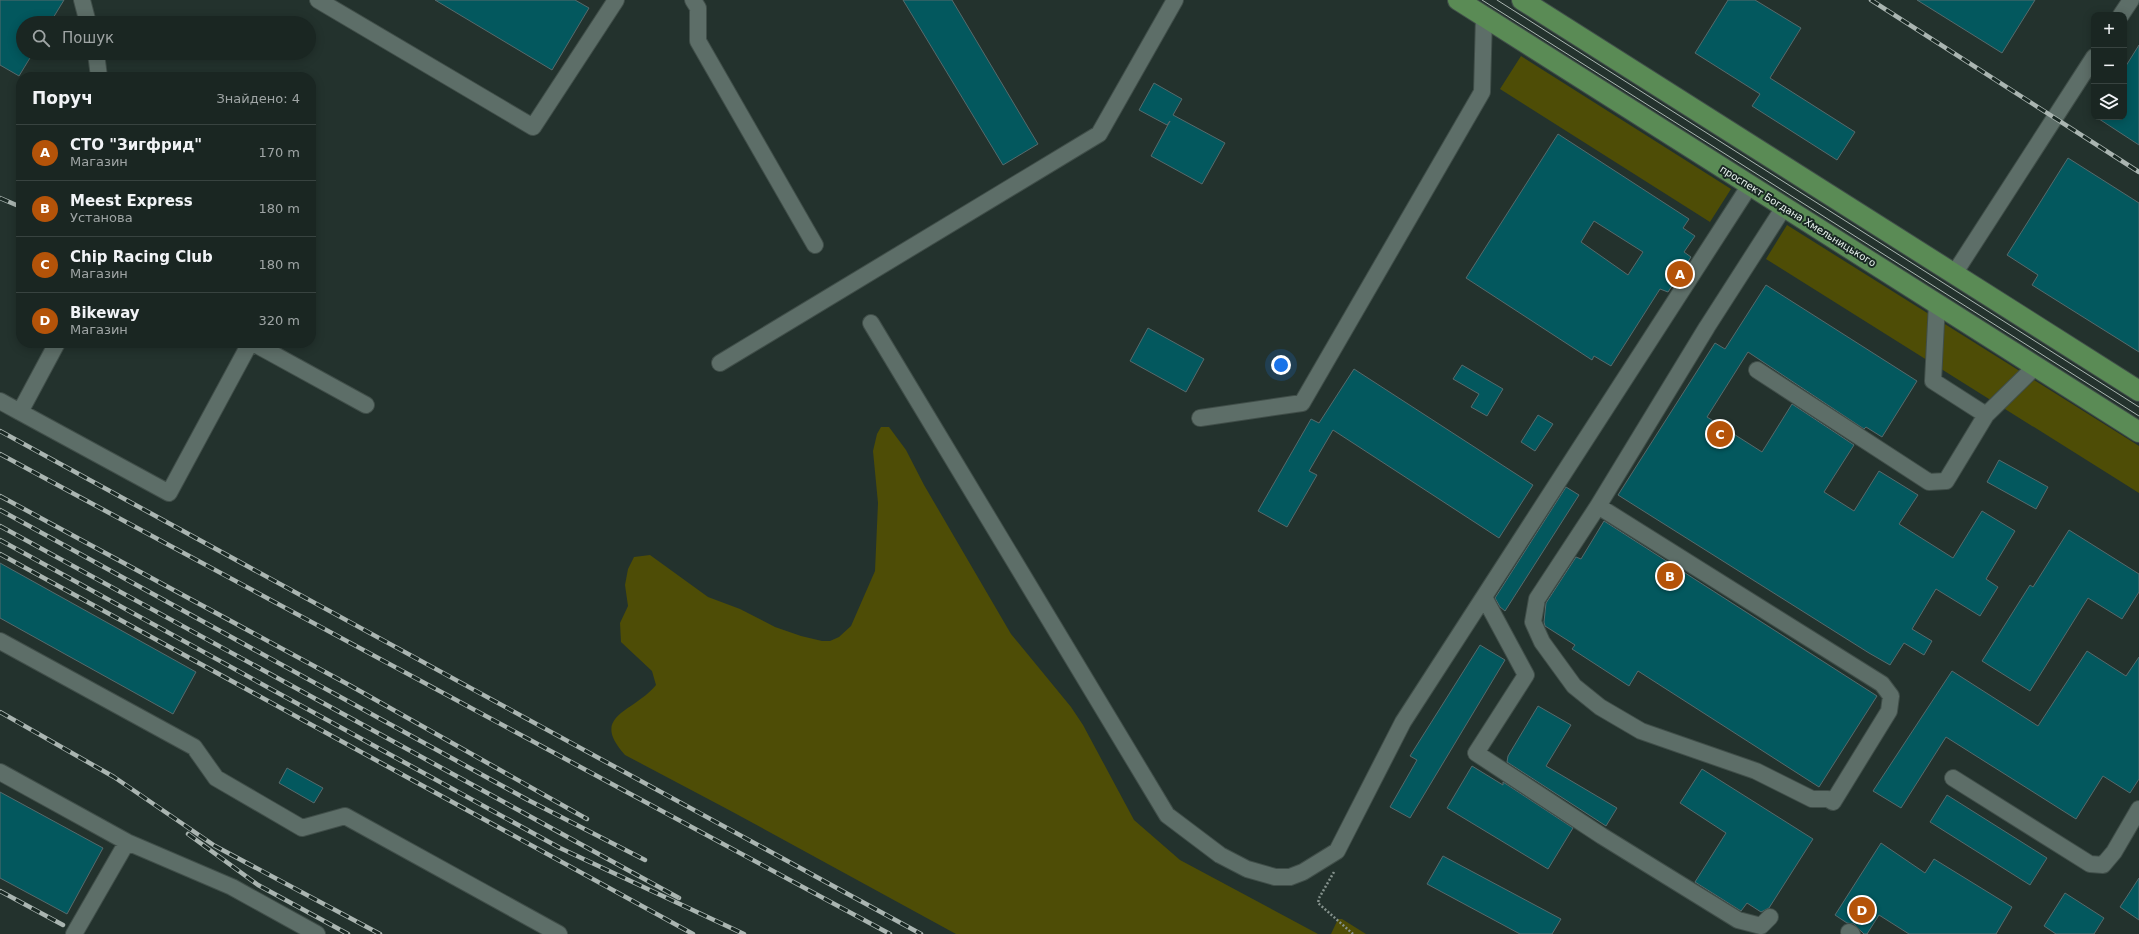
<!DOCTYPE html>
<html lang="uk">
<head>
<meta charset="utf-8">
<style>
	:root { --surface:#1a2622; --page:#232e2a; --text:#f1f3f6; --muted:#9fa5a5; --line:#384340; --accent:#b45309 }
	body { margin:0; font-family:"DejaVu Sans",sans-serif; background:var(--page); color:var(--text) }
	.controls { position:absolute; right:12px; top:12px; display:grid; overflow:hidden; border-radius:8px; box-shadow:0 2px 10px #0003 }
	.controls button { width:36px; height:36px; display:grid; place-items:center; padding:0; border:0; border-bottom:1px solid var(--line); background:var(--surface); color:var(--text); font:20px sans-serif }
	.you { position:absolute; left:1281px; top:365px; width:14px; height:14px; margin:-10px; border:3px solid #fff; border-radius:50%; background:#1a73e8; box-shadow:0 0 0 6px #1a73e833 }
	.badge { display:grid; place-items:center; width:26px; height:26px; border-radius:50%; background:var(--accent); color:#fff; font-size:13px; font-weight:700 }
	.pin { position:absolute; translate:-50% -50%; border:2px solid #fff; box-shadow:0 1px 4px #0006 }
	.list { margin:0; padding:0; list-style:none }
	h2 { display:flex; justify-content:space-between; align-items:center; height:52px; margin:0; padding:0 16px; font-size:17px }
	h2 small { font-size:13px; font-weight:400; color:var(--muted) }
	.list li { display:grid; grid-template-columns:26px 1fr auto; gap:12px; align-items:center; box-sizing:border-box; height:56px; padding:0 16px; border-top:1px solid var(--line) }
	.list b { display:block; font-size:15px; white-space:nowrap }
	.list p { margin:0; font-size:13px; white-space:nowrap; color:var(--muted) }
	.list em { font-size:13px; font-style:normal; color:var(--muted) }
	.icon { flex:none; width:22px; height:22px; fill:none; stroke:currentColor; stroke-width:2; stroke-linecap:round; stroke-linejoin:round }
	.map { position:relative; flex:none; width:2139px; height:934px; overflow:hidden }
	.search { position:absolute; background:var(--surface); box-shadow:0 2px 10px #0003; left:16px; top:16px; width:300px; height:44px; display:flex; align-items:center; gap:10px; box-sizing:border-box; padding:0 14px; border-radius:22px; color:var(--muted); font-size:15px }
	.panel { position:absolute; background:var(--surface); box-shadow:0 2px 10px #0003; left:16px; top:72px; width:300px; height:276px; border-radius:16px }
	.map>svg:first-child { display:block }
	.green { fill:#4e4d06 }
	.building { fill:#03585e; stroke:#576a6c; fill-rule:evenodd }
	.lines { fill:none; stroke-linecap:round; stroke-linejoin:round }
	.minor-casing { stroke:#404e49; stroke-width:18 }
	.major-casing { stroke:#404e49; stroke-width:22 }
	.path { stroke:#85928d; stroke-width:2.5; stroke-dasharray:2 2; stroke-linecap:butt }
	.minor { stroke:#5d6e68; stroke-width:16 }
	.major { stroke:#5a8b55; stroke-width:20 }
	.tram { stroke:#aab5b1; stroke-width:1 }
	.rail-casing { stroke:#aab5b1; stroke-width:4.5 }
	.rail { stroke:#192823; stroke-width:3; stroke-dasharray:9; stroke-linecap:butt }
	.labels { text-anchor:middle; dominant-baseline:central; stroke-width:4; stroke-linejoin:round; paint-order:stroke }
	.street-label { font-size:10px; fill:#e9f3ef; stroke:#192823 }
</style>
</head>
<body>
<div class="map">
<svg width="2139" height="934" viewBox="0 0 2139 934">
	<rect width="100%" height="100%" fill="#23322d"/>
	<!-- green -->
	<path class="green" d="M1521,56L1731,189L1710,222L1500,89Z
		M1787,225L2139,446V493L1766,259Z
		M881,427H889L906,450L924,485L1011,634L1071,707L1083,725L1134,820L1180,860L1318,934H956L729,810L625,755C589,715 633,713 656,685L652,671L621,642L620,623L628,606L625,585L628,569L634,557L650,555L708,597L740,609L775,627L801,636L822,641H830L839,637L851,626L875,571L878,503L873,451L877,434Z
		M1338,919H1342L1366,934H1331Z"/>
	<!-- building -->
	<path class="building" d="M0,0H64L50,23H23V53H33L19,76L0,65Z
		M435,0H575L589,8L552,70Z
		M903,0H952L1038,144L1003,165Z
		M1728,0H1755L1801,28L1770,78L1855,132L1837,160L1752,106L1760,94L1695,53Z
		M1917,0H2035L2002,53Z
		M2139,45V145L2096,117H2124V69Z
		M1154,83L1182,99L1173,115L1225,143L1202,184L1151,156L1170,121L1167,125L1139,110Z
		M1558,134L1689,219L1683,228L1695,236L1684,252L1691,257L1668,292L1660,289L1611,366L1594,356L1592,360L1466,278ZM1594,221L1643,252L1628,275L1581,242Z
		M2068,158L2139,203V352L2032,285L2038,275L2007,255Z
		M1766,285L1917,381L1882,437L1866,427L1864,429L1748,352L1707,417L1762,452L1792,404L1854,445L1824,492L1854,511L1879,471L1918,495L1899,524L1953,558L1982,511L2015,531L1986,579L1998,587L1980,616L1936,589L1912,629L1932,641L1924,655L1904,643L1890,665L1869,653L1618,495L1715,343L1725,349Z
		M1148,328L1204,359L1186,392L1130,361Z
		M1462,365L1503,389L1487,416L1471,407L1479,394L1453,379Z
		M1354,369L1533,485L1499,538L1333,430L1309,471L1317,475L1287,527L1258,511L1311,419L1319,423Z
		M1538,415L1553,424L1535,451L1521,442Z
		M1999,460L2048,487L2036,509L1987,482Z
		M1566,487L1579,495L1505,611L1500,607L1495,598Z
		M1604,521L1877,696L1819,787L1638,671L1629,686L1572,649L1575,645L1545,626L1544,622L1546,603L1576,557L1581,559Z
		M2069,530L2139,574V592L2122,619L2088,598L2030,691L1982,661L2030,585L2033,587Z
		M0,563L196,672L173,714L0,618Z
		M1480,645L1505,660L1410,818L1390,807L1417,760L1410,756Z
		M2087,651L2126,676L2139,657V779L2130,793L2103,776L2076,819L1946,737L1901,808L1873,791L1952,671L2038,726Z
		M1538,706L1571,725L1546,766L1617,808L1606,826L1507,762L1508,756Z
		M1472,766L1503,785V782L1573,828L1548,869L1447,808Z
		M287,768L323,788L314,803L279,783Z
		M1702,769L1813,839L1769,908L1761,912L1747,903L1741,911L1695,882L1726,833L1680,803Z
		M0,792L103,848L67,914L0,878Z
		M1947,795L2047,858L2030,885L1930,822Z
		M1881,843L1925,873L1934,859L2012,907L1996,934H1909L1879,915L1867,934H1864L1854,924L1847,923L1835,915Z
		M1443,856L1561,919L1552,934H1520L1427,884Z
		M2139,878V920L2120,907Z
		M2065,893L2104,918L2094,934H2056L2044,926Z"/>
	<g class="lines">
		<defs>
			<path id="minor" d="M82,0L88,23
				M318,0L533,127L616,0
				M693,0L698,8V41L815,245
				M2121,15L2131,0
				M96,53L99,77
				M1954,274L2094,57
				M1937,303L1933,381L1986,415
				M871,323L1167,815L1220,855L1247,869L1275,877H1290L1303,872L1337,851L1403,722L1750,185
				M253,343L366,405
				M720,363L1099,134L1175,0
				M1757,370L1929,482L1946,481L1986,415L2036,366
				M0,401L20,412L57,343
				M20,412L169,493L250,343
				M1200,418L1302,403L1482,92L1484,16
				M1598,506L1537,599L1533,622L1542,642L1574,686L1600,707L1641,731L1756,771L1812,799H1828L1833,802L1889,711L1891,696L1882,684L1598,506L1707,327L1784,207
				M1484,597L1526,675L1476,753L1602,836L1738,920L1761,926L1770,917
				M0,641L194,747L216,778L302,828L345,816L559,934
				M0,772L127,842L232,887L317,934
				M1953,778L2090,864L2103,865L2114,852L2139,809
				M1849,932L1852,934
				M74,934L127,842"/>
			<path id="major" d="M1458,0L2139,432
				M1522,0L2139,391"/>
		</defs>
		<!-- minor casing -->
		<use href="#minor" class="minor-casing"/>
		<!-- major casing -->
		<use href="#major" class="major-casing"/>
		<!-- path -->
		<path class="path" d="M1334,872L1319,898L1318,903L1353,934"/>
		<!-- minor -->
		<use href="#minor" class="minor"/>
		<!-- major -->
		<use href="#major" class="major"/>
		<!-- tram -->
		<path class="tram" d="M1482,0L2139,416
			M1497,0L2139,407"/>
		<defs>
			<path id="rail" d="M1871,0L2139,172
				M0,198L21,207
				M0,431L921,934
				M0,454L890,934
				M0,496L351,686L587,819
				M0,510L528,800L645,860
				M0,526L679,898
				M0,540L560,848L744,934
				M0,554L693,934
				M0,712L114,777L215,846L380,934
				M188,834L258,885L348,934
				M0,891L63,925"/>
		</defs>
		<!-- rail casing -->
		<use href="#rail" class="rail-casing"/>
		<!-- rail -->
		<use href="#rail" class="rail"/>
	</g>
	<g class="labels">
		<!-- street labels -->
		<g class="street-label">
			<text transform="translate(1798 216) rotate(32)">проспект Богдана Хмельницького</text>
		</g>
	</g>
</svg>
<div class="controls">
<button>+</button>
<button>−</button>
<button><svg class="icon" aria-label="layers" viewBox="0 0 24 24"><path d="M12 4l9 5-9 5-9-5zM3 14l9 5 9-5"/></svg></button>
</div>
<div class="you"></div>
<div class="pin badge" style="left:1680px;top:274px">A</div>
<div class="pin badge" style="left:1670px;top:576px">B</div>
<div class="pin badge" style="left:1720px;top:434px">C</div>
<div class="pin badge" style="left:1862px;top:910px">D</div>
<div class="search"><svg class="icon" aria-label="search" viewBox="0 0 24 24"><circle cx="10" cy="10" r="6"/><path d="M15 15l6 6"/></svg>Пошук</div>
<section class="panel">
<h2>Поруч<small>Знайдено: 4</small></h2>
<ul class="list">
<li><span class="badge">A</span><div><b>СТО &quot;Зигфрид&quot;</b><p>Магазин</p></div><em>170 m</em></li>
<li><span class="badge">B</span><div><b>Meest Express</b><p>Установа</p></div><em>180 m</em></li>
<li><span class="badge">C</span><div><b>Chip Racing Club</b><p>Магазин</p></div><em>180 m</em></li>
<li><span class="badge">D</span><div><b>Bikeway</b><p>Магазин</p></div><em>320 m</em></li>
</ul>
</section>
</div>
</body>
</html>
